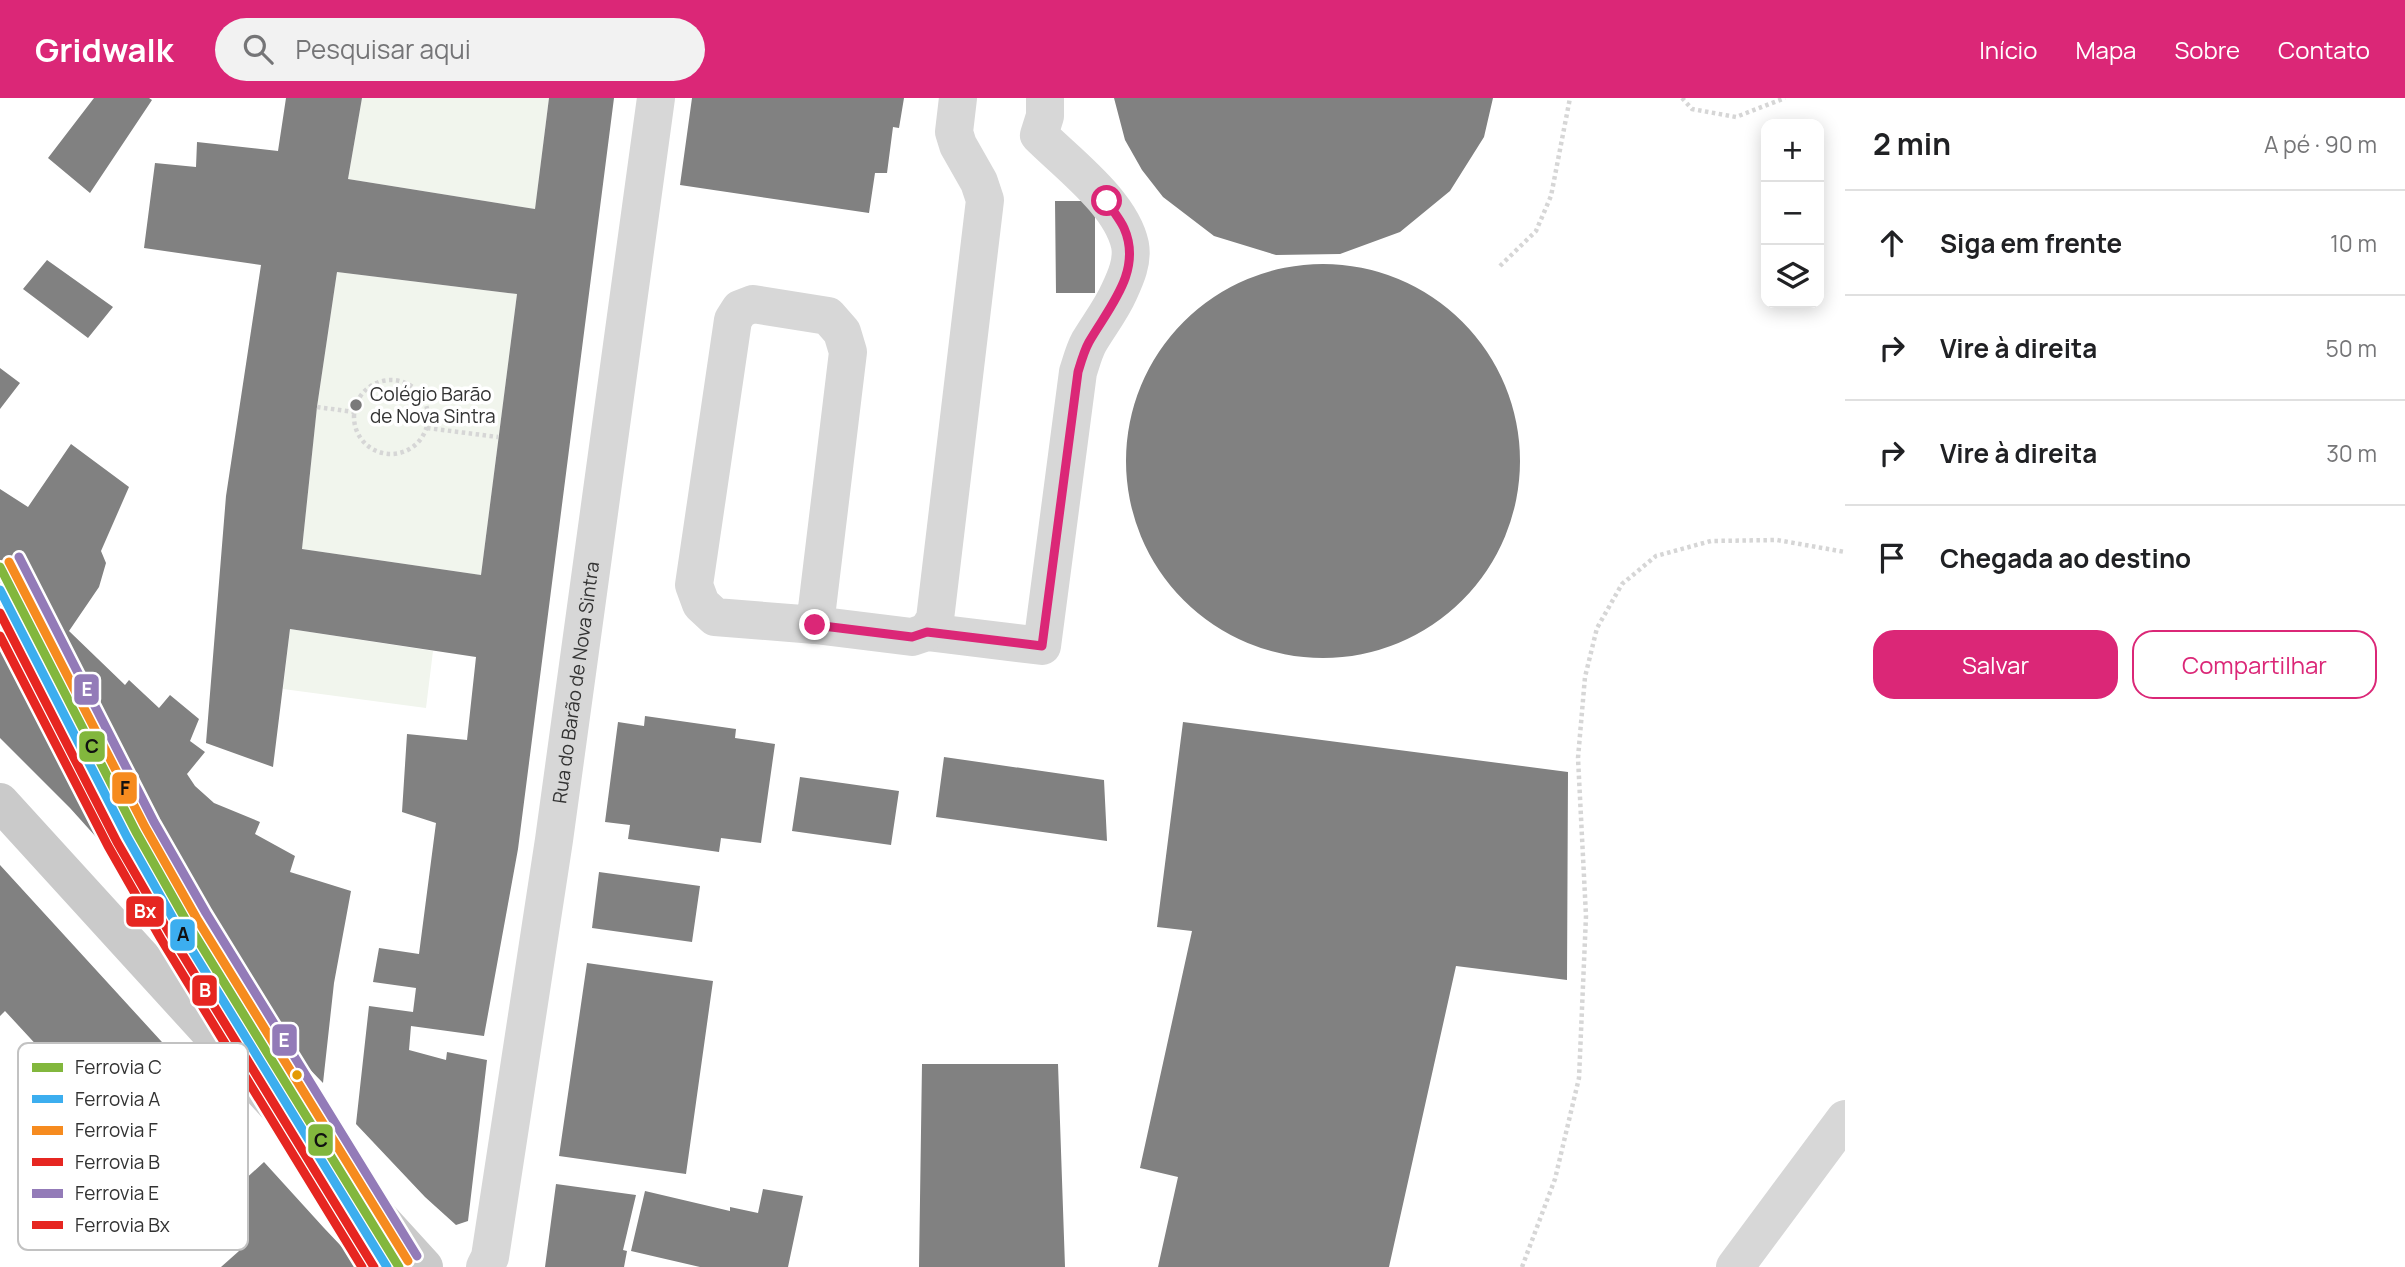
<!DOCTYPE html>
<html lang="pt">
<head>
<meta charset="utf-8">
<style>
	:root { --surface:#fff; --page:#f2f2f2; --text:#202124; --muted:#757577; --line:#e0e0e0; --accent:#db2777 }
	body { margin:0; font-family:Manrope,sans-serif; background:var(--page); color:var(--text) }
	.controls { position:absolute; right:21px; top:21px; display:grid; overflow:hidden; border-radius:14px; box-shadow:0 4px 18px #0003 }
	.controls button { width:63px; height:63px; display:grid; place-items:center; padding:0; border:0; border-bottom:2px solid var(--line); background:var(--surface); color:var(--text); font:35px sans-serif }
	.stop { position:absolute; width:21px; height:21px; margin:-16px; border:5px solid #db2777; border-radius:50%; background:#fff }
	.stop.end { background:#db2777; border-color:#fff; box-shadow:0 2px 7px #0008 }
	.list { margin:0; padding:0; list-style:none }
	h2 { display:flex; justify-content:space-between; align-items:center; height:91px; margin:0; padding:0 28px; font-size:30px }
	h2 small { font-size:23px; font-weight:400; color:var(--muted) }
	.list li { display:grid; grid-template-columns:46px 1fr auto; gap:21px; align-items:center; box-sizing:border-box; height:105px; padding:0 28px; border-top:2px solid var(--line) }
	.list b { display:block; font-size:26px; white-space:nowrap }
	.list em { font-size:23px; font-style:normal; color:var(--muted) }
	.actions { display:flex; gap:14px; padding:21px 28px }
	.actions a { flex:1; padding:16px 0; border:2px solid var(--accent); border-radius:21px; text-align:center; font-size:24px; color:var(--accent) }
	.actions .main { background:var(--accent); color:#fff }
	.icon { flex:none; width:38px; height:38px; fill:none; stroke:currentColor; stroke-width:2; stroke-linecap:round; stroke-linejoin:round }
	.map { position:relative; flex:none; width:1845px; height:1169px; overflow:hidden }
	header { display:flex; align-items:center; gap:42px; box-sizing:border-box; height:98px; padding:0 35px; background:var(--accent); color:#fff }
	header strong { font-size:33px }
	nav { display:flex; gap:38px; margin-inline-start:auto; font-size:24px }
	.search { width:490px; height:63px; background:var(--page); display:flex; align-items:center; gap:18px; box-sizing:border-box; padding:0 24px; border-radius:38px; color:var(--muted); font-size:26px }
	main { display:flex }
	aside { flex:1; background:var(--surface) }
	.map>svg:first-child { display:block }
	.green { fill:#f1f5ed }
	.building { fill:#818181; fill-rule:evenodd }
	.lines { fill:none; stroke-linecap:round; stroke-linejoin:round }
	.path { stroke:#d6d6d6; stroke-width:4.5; stroke-dasharray:3.5 3.5; stroke-linecap:butt }
	.minor { stroke:#d7d7d7; stroke-width:38 }
	.major { stroke:#cacaca; stroke-width:38 }
	.rail-1-casing { stroke:#fff; stroke-width:14 }
	.rail-2-casing { stroke:#fff; stroke-width:14 }
	.rail-3-casing { stroke:#fff; stroke-width:14 }
	.rail-4-casing { stroke:#fff; stroke-width:14 }
	.rail-5-casing { stroke:#fff; stroke-width:14 }
	.rail-6-casing { stroke:#fff; stroke-width:14 }
	.rail-1 { stroke:#82b73d; stroke-width:9 }
	.rail-2 { stroke:#3caeef; stroke-width:9 }
	.rail-3 { stroke:#f68b1f; stroke-width:9 }
	.rail-4 { stroke:#e62621; stroke-width:9 }
	.rail-5 { stroke:#937bb8; stroke-width:9 }
	.rail-6 { stroke:#e62621; stroke-width:9 }
	.route { stroke:#db2777; stroke-width:9 }
	.poi-dot { fill:#7a7a7a; stroke:#fff; stroke-width:2.5 }
	.bus-dot { fill:#e39a05; stroke:#fff; stroke-width:2.5 }
	.labels { text-anchor:middle; dominant-baseline:central; stroke-width:7; stroke-linejoin:round; paint-order:stroke }
	.poi-label { font-size:19px; fill:#333; stroke:#fff; text-anchor:start }
	.street-label { font-size:19px; fill:#333; stroke:#fff }
	.key { fill:#fff; stroke:#c2c2c2; stroke-width:2 }
	.key-label { font-size:19px; fill:#333 }
	.line-badge { stroke:#fff; stroke-width:2.5 }
	.badge-label { font-size:19px; text-anchor:middle; font-weight:bold; fill:#fff }
	.pale-badge-label { font-size:19px; text-anchor:middle; font-weight:bold; fill:#111 }
</style>
</head>
<body>
<header>
<strong>Gridwalk</strong>
<div class="search"><svg class="icon" aria-label="search" viewBox="0 0 24 24"><circle cx="10" cy="10" r="6"/><path d="M15 15l6 6"/></svg>Pesquisar aqui</div>
<nav><a>Início</a><a>Mapa</a><a>Sobre</a><a>Contato</a></nav>
</header>
<main>
<div class="map">
<svg width="1845" height="1169" viewBox="0 0 1845 1169">
	<rect width="100%" height="100%" fill="#fff"/>
	<!-- green -->
	<path class="green" d="M362,0H549L535,111L348,81Z
		M337,174L517,196L481,477L302,451L317,309Z
		M290,531L433,553L426,610L283,591Z"/>
	<!-- building -->
	<path class="building" d="M94,0H149L152,2L90,95L48,60Z
		M286,0H362L348,81L535,111L549,0H614L518,751L484,938L411,928L409,952L446,962L447,954L487,962L468,1123L456,1127L425,1099L356,1026L369,908L413,914L416,890L373,884L379,850L419,856L436,725L402,714L407,636L467,642L476,559L290,531L273,669L206,645L226,398L261,167L144,150L155,65L196,69L197,44L278,53ZM337,174L517,196L481,477L302,451L317,309Z
		M692,0H904L899,30L893,29L887,75H875L869,115L680,87Z
		M1114,0H1493L1484,39L1450,93L1400,134L1340,156L1276,157L1214,138L1163,99L1142,72L1125,42Z
		M1055,103H1095V195H1056Z
		M47,162L113,209L88,240L23,191Z
		M1126 363a197 197 0 1 1 394 0a197 197 0 1 1-394 0Z
		M0,270L20,285L0,311Z
		M71,346L129,389L101,453L106,465L99,489L69,533L125,587L129,582L159,610L170,597L199,621L190,643L205,654L187,676L195,688L214,705L260,724L255,736L295,758L290,774L351,793L334,885L323,985L242,901L70,710L0,640V391L28,409Z
		M645,618L736,631L735,640L775,646L761,745L721,740L719,754L628,741L630,727L605,724L618,624L644,628Z
		M1183,624L1568,674L1567,882L1456,868L1389,1169H1158L1178,1079L1140,1070L1192,833L1157,829Z
		M944,659L1104,682L1107,743L936,719Z
		M800,679L899,693L891,747L792,733Z
		M0,767L172,955L217,1010L103,1119L52,1066L103,1019L5,913L0,918Z
		M599,774L700,788L692,844L592,830Z
		M587,865L713,883L686,1076L559,1058Z
		M922,966H1058L1065,1169H919Z
		M264,1064L324,1130L361,1169H221L239,1153L206,1117Z
		M556,1086L636,1097L623,1152L627,1153L624,1169H545Z
		M763,1091L803,1098L788,1169H700L631,1153L645,1093L730,1113V1109L758,1115Z"/>
	<g class="lines">
		<!-- path -->
		<path class="path" d="M1682,0L1692,11L1736,19L1785,0
			M1500,168L1536,133L1551,98L1570,0
			M354 319a37 37 0 1 1 74 0a37 37 0 1 1-74 0Z
			M317,309L354,314
			M427,330L498,339
			M1522,1169L1555,1081L1579,980L1586,818L1578,660L1585,579L1597,530L1622,486L1656,458L1711,443L1777,442L1845,454"/>
		<!-- minor -->
		<g class="minor">
			<path d="M753,206L828,218L842,234L848,254L815,527L715,519L701,506L694,487L733,222L740,211Z"/>
			<path d="M815,527L912,539L927,534L1042,548L1078,274C1081,265 1084,253 1089,244C1099,227 1111,212 1119,194C1126,179 1133,163 1130,147C1121,105 1068,66 1039,37L1045,18V0"/>
			<path d="M927,534L935,521L985,102L979,84L958,47L954,34L958,0"/>
			<path id="s1" d="M485,1169L490,1159L554,742L656,0"/>
			<path d="M1735,1169L1845,1021"/>
		</g>
		<!-- major -->
		<path class="major" d="M0,704L424,1169"/>
		<defs>
			<path id="rail-1" d="M0,469L136,734L188,826L399,1169"/>
			<path id="rail-2" d="M0,492L127,739L179,831L387,1169"/>
			<path id="rail-3" d="M9,464L145,729L197,821L408,1163"/>
			<path id="rail-4" d="M0,515L117,744L170,836L374,1169"/>
			<path id="rail-5" d="M19,459L154,724L206,815L417,1158"/>
			<path id="rail-6" d="M0,538L108,748L161,841L362,1169"/>
		</defs>
		<!-- rail-1 casing -->
		<use href="#rail-1" class="rail-1-casing"/>
		<!-- rail-2 casing -->
		<use href="#rail-2" class="rail-2-casing"/>
		<!-- rail-3 casing -->
		<use href="#rail-3" class="rail-3-casing"/>
		<!-- rail-4 casing -->
		<use href="#rail-4" class="rail-4-casing"/>
		<!-- rail-5 casing -->
		<use href="#rail-5" class="rail-5-casing"/>
		<!-- rail-6 casing -->
		<use href="#rail-6" class="rail-6-casing"/>
		<!-- rail-1 -->
		<use href="#rail-1" class="rail-1"/>
		<!-- rail-2 -->
		<use href="#rail-2" class="rail-2"/>
		<!-- rail-3 -->
		<use href="#rail-3" class="rail-3"/>
		<!-- rail-4 -->
		<use href="#rail-4" class="rail-4"/>
		<!-- rail-5 -->
		<use href="#rail-5" class="rail-5"/>
		<!-- rail-6 -->
		<use href="#rail-6" class="rail-6"/>
	</g>
	<g class="lines">
		<!-- route -->
		<path class="route" d="M815,527L912,539L927,534L1042,548L1078,274C1081,264 1084,253 1089,244C1109,209 1143,173 1124,130C1120,121 1112,112 1107,103"/>
	</g>
	<!-- markers -->
	<circle class="poi-dot" cx="356" cy="307" r="7"/>
	<circle class="bus-dot" cx="297" cy="977" r="6"/>
	<g class="labels">
		<!-- poi labels -->
		<g class="poi-label">
			<text x="370" y="296">Colégio Barão<tspan x="370" dy="22">de Nova Sintra</tspan></text>
		</g>
		<!-- street labels -->
		<g class="street-label">
			<text stroke="none"><textPath href="#s1" startOffset="592">Rua do Barão de Nova Sintra</textPath></text>
		</g>
	</g>
	<!-- legend -->
	<rect x="18" y="945" width="230" height="207" rx="10" class="key"/>
	<rect x="32" y="965" width="31" height="9" fill="#82b73d"/>
	<rect x="32" y="997" width="31" height="8" fill="#3caeef"/>
	<rect x="32" y="1028" width="31" height="9" fill="#f68b1f"/>
	<rect x="32" y="1060" width="31" height="8" fill="#e62621"/>
	<rect x="32" y="1091" width="31" height="9" fill="#937bb8"/>
	<rect x="32" y="1123" width="31" height="8" fill="#e62621"/>
	<g class="key-label">
		<text x="75" y="976">Ferrovia C</text>
		<text x="75" y="1008">Ferrovia A</text>
		<text x="75" y="1039">Ferrovia F</text>
		<text x="75" y="1071">Ferrovia B</text>
		<text x="75" y="1102">Ferrovia E</text>
		<text x="75" y="1134">Ferrovia Bx</text>
	</g>
	<g class="line-badge">
		<rect x="73" y="575" width="27" height="33" rx="7" fill="#937bb8"/>
		<rect x="78" y="632" width="28" height="33" rx="7" fill="#82b73d"/>
		<rect x="111" y="673" width="27" height="34" rx="7" fill="#f68b1f"/>
		<rect x="125" y="797" width="40" height="33" rx="7" fill="#e62621"/>
		<rect x="169" y="820" width="27" height="34" rx="7" fill="#3caeef"/>
		<rect x="191" y="876" width="27" height="33" rx="7" fill="#e62621"/>
		<rect x="271" y="925" width="27" height="34" rx="7" fill="#937bb8"/>
		<rect x="307" y="1025" width="27" height="34" rx="7" fill="#82b73d"/>
	</g>
	<g class="badge-label">
		<text x="87" y="598">E</text>
		<text x="145" y="820">Bx</text>
		<text x="205" y="899">B</text>
		<text x="284" y="949">E</text>
	</g>
	<g class="pale-badge-label">
		<text x="92" y="655">C</text>
		<text x="125" y="697">F</text>
		<text x="183" y="843">A</text>
		<text x="321" y="1049">C</text>
	</g>
</svg>
<div class="controls">
<button>+</button>
<button>−</button>
<button><svg class="icon" aria-label="layers" viewBox="0 0 24 24"><path d="M12 4l9 5-9 5-9-5zM3 14l9 5 9-5"/></svg></button>
</div>
<div class="stop" style="left:1107px;top:103px"></div>
<div class="stop end" style="left:815px;top:527px"></div>
</div>
<aside>
<h2>2 min<small>A pé · 90 m</small></h2>
<ul class="list">
<li><svg class="icon" aria-label="ahead" viewBox="0 0 24 24"><path d="M12 20V5M6 11l6-6 6 6"/></svg><div><b>Siga em frente</b></div><em>10 m</em></li>
<li><svg class="icon" aria-label="right" viewBox="0 0 24 24"><path d="M7 20v-9h11M14 6l5 5-5 5"/></svg><div><b>Vire à direita</b></div><em>50 m</em></li>
<li><svg class="icon" aria-label="right" viewBox="0 0 24 24"><path d="M7 20v-9h11M14 6l5 5-5 5"/></svg><div><b>Vire à direita</b></div><em>30 m</em></li>
<li><svg class="icon" aria-label="arrive" viewBox="0 0 24 24"><path d="M6 21V4h12l-3 4 3 4H6"/></svg><div><b>Chegada ao destino</b></div></li>
</ul>
<div class="actions"><a class="main">Salvar</a><a>Compartilhar</a></div>
</aside>
</main>
</body>
</html>
